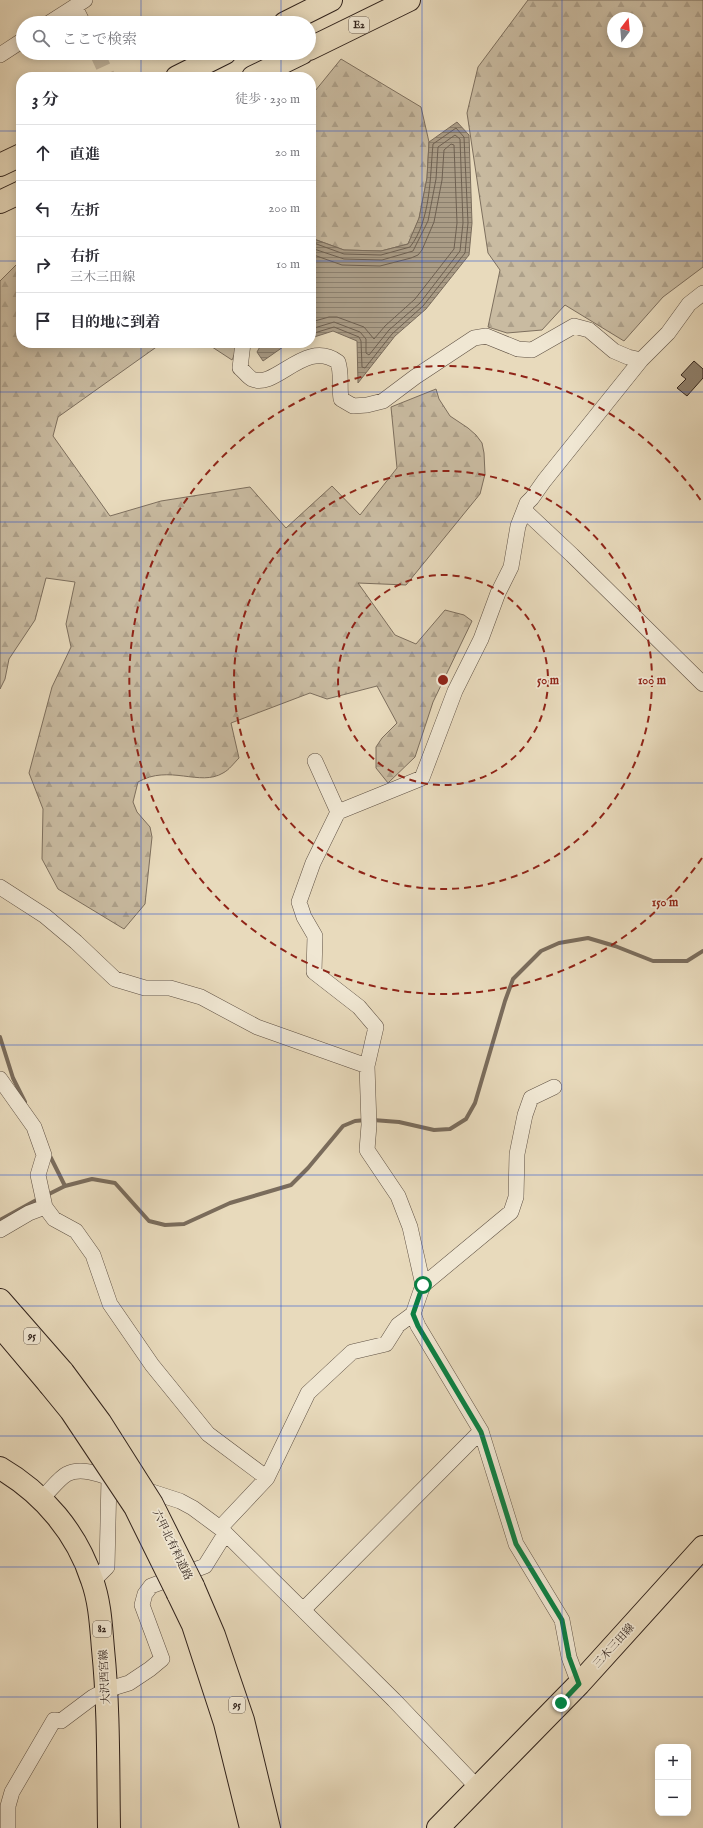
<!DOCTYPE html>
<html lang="ja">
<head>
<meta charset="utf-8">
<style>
	:root { --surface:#fff; --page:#f7f7f7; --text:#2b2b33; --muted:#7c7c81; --line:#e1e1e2 }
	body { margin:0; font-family:"IM FELL English","Noto Serif JP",serif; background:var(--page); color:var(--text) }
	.controls { position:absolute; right:12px; bottom:12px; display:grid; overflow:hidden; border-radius:8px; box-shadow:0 2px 10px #0003 }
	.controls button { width:36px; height:36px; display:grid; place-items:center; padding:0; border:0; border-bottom:1px solid var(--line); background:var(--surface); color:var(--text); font:20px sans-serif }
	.compass { position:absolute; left:607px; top:12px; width:36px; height:36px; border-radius:50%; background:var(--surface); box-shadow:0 2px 10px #0003; rotate:16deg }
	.stop { position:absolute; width:12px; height:12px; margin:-9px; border:3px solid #0b8043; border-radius:50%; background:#fff }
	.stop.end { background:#0b8043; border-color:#fff; box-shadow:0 1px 4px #0008 }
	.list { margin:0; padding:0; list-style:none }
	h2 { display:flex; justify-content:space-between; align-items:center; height:52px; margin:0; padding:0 16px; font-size:17px }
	h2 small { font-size:13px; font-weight:400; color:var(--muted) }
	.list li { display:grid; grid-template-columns:26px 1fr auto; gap:12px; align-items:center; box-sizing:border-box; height:56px; padding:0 16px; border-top:1px solid var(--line) }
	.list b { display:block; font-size:15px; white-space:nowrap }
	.list p { margin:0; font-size:13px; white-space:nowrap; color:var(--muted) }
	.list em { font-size:13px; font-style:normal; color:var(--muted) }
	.icon { flex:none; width:22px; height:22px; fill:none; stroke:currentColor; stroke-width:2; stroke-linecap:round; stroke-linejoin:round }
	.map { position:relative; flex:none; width:703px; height:1828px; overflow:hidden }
	.search { position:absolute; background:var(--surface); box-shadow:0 2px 10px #0003; left:16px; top:16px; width:300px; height:44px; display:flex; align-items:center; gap:10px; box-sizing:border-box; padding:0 14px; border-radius:22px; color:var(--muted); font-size:15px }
	.panel { position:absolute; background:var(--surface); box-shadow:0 2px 10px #0003; left:16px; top:72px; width:300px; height:276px; border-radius:16px }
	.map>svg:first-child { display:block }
	.forest { fill:url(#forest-firs); stroke:#7d6f5e; fill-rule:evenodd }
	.water { fill:url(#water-rules); stroke:#7a6c5c }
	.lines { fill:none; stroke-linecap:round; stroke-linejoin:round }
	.shore { stroke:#6e6051; stroke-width:1 }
	.stream { stroke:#7a6c5c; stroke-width:4 }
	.building { fill:#90826f; stroke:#31231c }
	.minor-tunnel { stroke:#c3b59c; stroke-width:15; stroke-dasharray:15 8; stroke-linecap:butt }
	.minor-casing { stroke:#5f5144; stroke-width:16 }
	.primary-casing { stroke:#31231c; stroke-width:24 }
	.motorway-casing { stroke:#31231c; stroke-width:24 }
	.minor { stroke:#f0e7d3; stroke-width:15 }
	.primary { stroke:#e8dabc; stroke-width:22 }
	.motorway { stroke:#e8dabc; stroke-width:22 }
	.primary-bridge-casing { stroke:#31231c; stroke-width:24; stroke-linecap:butt }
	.primary-bridge { stroke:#e8dabc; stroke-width:22 }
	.route { stroke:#0b8043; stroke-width:5 }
	.grid { fill:none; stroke:#1d4ed8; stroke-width:1; stroke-opacity:0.55 }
	.ring { fill:none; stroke:#8f2418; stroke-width:2; stroke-dasharray:7 5 }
	.labels { text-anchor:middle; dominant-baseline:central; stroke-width:3.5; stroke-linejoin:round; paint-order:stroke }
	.shield { fill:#f0e7d3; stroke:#6a5e53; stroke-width:1 }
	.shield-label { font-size:10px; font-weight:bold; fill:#31231c }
	.street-label { font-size:11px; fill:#31231c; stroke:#f0e7d3 }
	.centre { fill:#8f2418; stroke:#f0e7d3; stroke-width:2 }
	.ring-label { font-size:12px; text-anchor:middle; font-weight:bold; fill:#8f2418; stroke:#f0e7d3; stroke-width:3.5; stroke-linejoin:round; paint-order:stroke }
</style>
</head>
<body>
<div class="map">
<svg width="703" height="1828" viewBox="0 0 703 1828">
	<defs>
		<pattern id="forest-firs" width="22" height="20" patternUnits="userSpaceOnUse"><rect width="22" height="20" fill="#c9bba1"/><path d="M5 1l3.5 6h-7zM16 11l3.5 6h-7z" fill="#ada08a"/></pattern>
		<pattern id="water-rules" width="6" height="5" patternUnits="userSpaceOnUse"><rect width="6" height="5" fill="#aa9c86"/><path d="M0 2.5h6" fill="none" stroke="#8b7f6d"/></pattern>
	</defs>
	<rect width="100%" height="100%" fill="#e8dabc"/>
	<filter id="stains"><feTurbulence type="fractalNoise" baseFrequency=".005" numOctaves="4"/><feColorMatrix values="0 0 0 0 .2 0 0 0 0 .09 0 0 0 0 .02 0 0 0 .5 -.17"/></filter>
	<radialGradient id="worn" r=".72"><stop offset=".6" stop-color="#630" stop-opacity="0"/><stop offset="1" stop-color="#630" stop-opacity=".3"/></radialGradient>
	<!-- forest -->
	<path class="forest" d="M528,0H703V267L663,297L624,341L565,305L542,330L507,333L488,327L500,270L488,253L467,113L478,67ZM613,18H637V42H613Z
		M341,59L421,107L429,142L427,178L419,219L408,244L381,251L344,250L311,238V96Z
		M21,260V343H162L58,417L53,436L110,516L161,501L250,487L286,528L332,486L360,515L397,468L391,407L436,389L439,399L450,416L468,428L476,435L482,443L484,453L485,474L480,494L406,585L358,583L395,635L416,644L445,610L464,615L472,621L433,702L415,757L388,783L376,768V747L382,738L397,723L377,686L327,699L310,693L231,723L239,758C234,763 229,770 223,773C200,787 169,764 138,782L133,802L137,812L150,827L152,837L145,904L124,929L58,889L42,859L43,809L29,773L52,687L71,647L66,624L75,582L46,578L35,620L9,659L5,679L0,689V281Z
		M206,343H240L232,360Z"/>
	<!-- water -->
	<path class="water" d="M457,122L469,135L472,223L469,255L426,309L395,336L358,383L357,341L333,331L311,338V238L344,250L381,251L408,244L419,218L427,178L429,142Z
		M262,343H295L283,347L263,361L257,352Z"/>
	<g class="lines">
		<!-- shore -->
		<path class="shore" d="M311,242L344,254L381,255L410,247C431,220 430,176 433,144L456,128L464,137L468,223L465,253L423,306L392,334L365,368L362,367L361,341L359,337L334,327L311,334
			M311,248L344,259L382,260L413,251L428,221L436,179L438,147L455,135L460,139L463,223L460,251L420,303L389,330L369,355L366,353V339L360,332L334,322L311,329
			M311,254L342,265L380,266L411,258L418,255L422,250L434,222L442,180L444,150L451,144L454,145L457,223L454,249L415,299L385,326L374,339L364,327L337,317H329L311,322"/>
		<!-- stream -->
		<path class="stream" d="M0,1037L13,1078L25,1102
			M373,1120L399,1122L434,1130L450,1129L466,1119L475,1103L505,1001L513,979L541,951L559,943L588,938L615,946L653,961H687L703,951
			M49,1154L65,1186
			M47,1195L65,1186L92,1179L115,1183L149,1221L165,1225L184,1224L230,1203L291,1185L308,1168L343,1126L355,1121L366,1120
			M0,1220L40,1198"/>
	</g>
	<!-- building -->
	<path class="building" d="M694,361L703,369V378L687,396L677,388L686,379L681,375Z"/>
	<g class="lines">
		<!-- minor-tunnel -->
		<path class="minor-tunnel" d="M97,53L108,77"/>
		<defs>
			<path id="minor" d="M75,7L83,23
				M49,23L85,0
				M0,55L23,40
				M243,343L240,368C244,371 248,377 252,379C276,390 305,338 338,362C342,374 339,386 341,399L353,406L367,405L383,401L415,377L474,338L486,336L518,349L532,350L574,326L589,330L614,351L628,357L641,360
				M525,511L572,555L703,684
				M315,761L338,812
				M0,887L45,916L76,942L115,979L145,988H170L201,997L257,1027L367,1066L369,1125L367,1150L398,1196L410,1227L423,1285L413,1314L418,1326L481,1431L516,1544L562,1620L569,1657L579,1684
				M367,1066L376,1027L359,1007L314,972L315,936L304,917L299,902L313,863L338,812L422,778L455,691L481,639L498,593L511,567L518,526L527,503L532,498L544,481L641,360L668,333L689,304L703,293
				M0,1079L34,1127L44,1155L38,1175L45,1207L54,1219L76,1231L93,1255L110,1304L152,1365L208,1434L267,1478
				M0,1230L29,1213L45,1207
				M423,1285L511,1212L516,1197L517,1154L525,1115L531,1098L554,1087
				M140,1488L180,1501L193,1508L220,1528L394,1700L478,1788
				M42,1498C49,1492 59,1478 67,1474C82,1466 104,1476 119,1481
				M220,1528L267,1478L308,1393L352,1352L386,1344L398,1325L413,1314
				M93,1581L107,1567L109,1478
				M303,1610L481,1431
				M8,1828V1806L12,1792L54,1720L61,1721L93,1697L106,1690L129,1683L150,1669L162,1659L142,1605L145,1594L151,1586L205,1566L225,1534"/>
			<path id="primary" d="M0,1300L63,1372
				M0,1326L49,1384
				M0,1468C43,1493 77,1533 92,1580C100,1602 101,1626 103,1649C109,1708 108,1768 109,1828
				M193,1586L214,1635L243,1720L269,1828
				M178,1594L193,1625L225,1723L251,1828
				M438,1828L579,1684L703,1547"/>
			<path id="motorway" d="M285,23L331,0
				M309,49L409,0
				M177,77L225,53
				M253,77L302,53
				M0,165L21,155
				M0,202L21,192"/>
		</defs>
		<!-- minor casing -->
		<use href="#minor" class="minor-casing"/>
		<!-- primary casing -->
		<use href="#primary" class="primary-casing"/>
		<!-- motorway casing -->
		<use href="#motorway" class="motorway-casing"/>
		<!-- minor -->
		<use href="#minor" class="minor"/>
		<!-- primary -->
		<use href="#primary" class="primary"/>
		<!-- motorway -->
		<use href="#motorway" class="motorway"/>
		<defs>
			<path id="primary-bridge" d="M63,1372L100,1422L152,1504L193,1586
				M49,1384L71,1411L135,1507L178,1594"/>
		</defs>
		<!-- primary-bridge casing -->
		<use href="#primary-bridge" class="primary-bridge-casing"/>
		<!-- primary-bridge -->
		<use href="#primary-bridge" class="primary-bridge"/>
	</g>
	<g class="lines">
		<!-- route -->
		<path class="route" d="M423,1285L413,1314L418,1326L481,1432L516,1544L562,1620L569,1657L579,1684L561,1703"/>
	</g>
	<!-- grid -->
	<path class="grid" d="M141,0V23M281,0V23M422,0V1828M562,0V1828M141,53V77M281,53V77M0,131H21M311,131H703M0,261H21M311,261H703M141,343V1828M281,343V1828M0,392H703M0,522H703M0,653H703M0,783H703M0,914H703M0,1045H703M0,1175H703M0,1306H703M0,1436H703M0,1567H703M0,1697H703"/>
	<!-- distance rings -->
	<g class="ring">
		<circle cx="443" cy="680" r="105"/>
		<circle cx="443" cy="680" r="209"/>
		<path d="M702 858A314 314 0 1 1 702 502"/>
	</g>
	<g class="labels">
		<!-- shield labels -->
		<g class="shield">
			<rect x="349" y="17" width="20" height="16" rx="3"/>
			<rect x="24" y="1328" width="16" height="16" rx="3"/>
			<rect x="93" y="1621" width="18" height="16" rx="3"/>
			<rect x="229" y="1697" width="16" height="16" rx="3"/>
		</g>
		<g class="shield-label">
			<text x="359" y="25">E2</text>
			<text x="32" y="1336">95</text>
			<text x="102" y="1629">82</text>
			<text x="237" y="1705">95</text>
		</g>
		<!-- street labels -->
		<g class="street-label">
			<text transform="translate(172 1545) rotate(64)">六甲北有料道路</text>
			<text transform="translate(614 1646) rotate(-48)">三木三田線</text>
			<text transform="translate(105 1677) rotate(-93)">大沢西宮線</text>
		</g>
	</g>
	<circle cx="443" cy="680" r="6" class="centre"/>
	<g class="ring-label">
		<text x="548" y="684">50 m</text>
		<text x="652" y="684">100 m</text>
		<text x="665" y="906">150 m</text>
	</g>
	<rect width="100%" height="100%" filter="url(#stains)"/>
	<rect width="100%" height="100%" fill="url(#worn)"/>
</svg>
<div class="controls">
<button>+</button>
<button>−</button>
</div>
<svg class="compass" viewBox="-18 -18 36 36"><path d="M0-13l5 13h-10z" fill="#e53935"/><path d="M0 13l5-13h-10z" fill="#7c7c81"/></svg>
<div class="stop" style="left:423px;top:1285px"></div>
<div class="stop end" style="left:561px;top:1703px"></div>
<div class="search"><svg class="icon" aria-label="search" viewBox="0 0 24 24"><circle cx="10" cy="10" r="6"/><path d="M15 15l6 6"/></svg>ここで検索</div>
<section class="panel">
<h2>3 分<small>徒歩 · 230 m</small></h2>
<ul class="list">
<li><svg class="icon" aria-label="ahead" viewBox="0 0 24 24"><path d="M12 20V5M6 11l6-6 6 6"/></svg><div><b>直進</b></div><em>20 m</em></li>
<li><svg class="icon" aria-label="left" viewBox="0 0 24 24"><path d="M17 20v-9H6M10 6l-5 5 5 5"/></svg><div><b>左折</b></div><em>200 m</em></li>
<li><svg class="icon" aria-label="right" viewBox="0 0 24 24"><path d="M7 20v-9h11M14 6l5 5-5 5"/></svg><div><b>右折</b><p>三木三田線</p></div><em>10 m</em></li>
<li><svg class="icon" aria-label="arrive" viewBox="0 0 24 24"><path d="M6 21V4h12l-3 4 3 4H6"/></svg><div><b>目的地に到着</b></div></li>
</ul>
</section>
</div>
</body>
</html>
